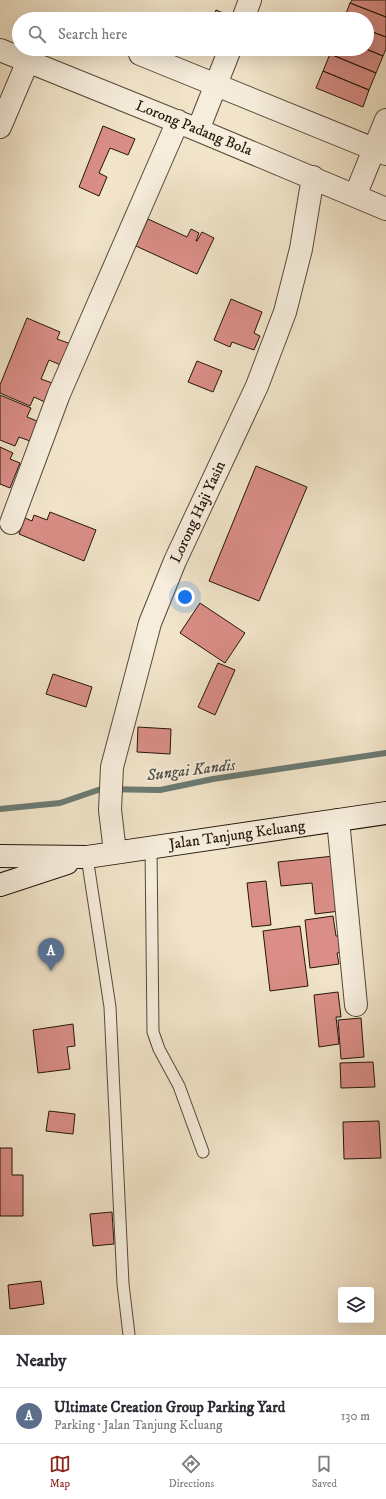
<!DOCTYPE html>
<html lang="en">
<head>
<meta charset="utf-8">
<style>
	:root { --surface:#fff; --page:#f7f7f7; --text:#2b2b33; --muted:#7c7c81; --line:#e1e1e2; --accent:#8f2418 }
	body { margin:0; font-family:"IM FELL DW Pica",serif; background:var(--page); color:var(--text) }
	.controls { position:absolute; right:12px; bottom:12px; display:grid; overflow:hidden; border-radius:4px; box-shadow:0 4px 16px #0002 }
	.controls button { width:36px; height:36px; display:grid; place-items:center; padding:0; border:0; border-bottom:1px solid var(--line); background:var(--surface); color:var(--text); font:20px sans-serif }
	.you { position:absolute; left:185px; top:597px; width:14px; height:14px; margin:-10px; border:3px solid #fff; border-radius:50%; background:#1a73e8; box-shadow:0 0 0 6px #1a73e833 }
	.badge { display:grid; place-items:center; width:26px; height:26px; border-radius:50%; background:var(--accent); color:#fff; font-size:13px; font-weight:700 }
	.pin { position:absolute; translate:-50% -33px; filter:drop-shadow(0 1px 2px #0008) }
	.pin::after { content:''; position:absolute; top:21px; width:14px; height:12px; background:inherit; clip-path:polygon(0 0,100% 0,50% 100%) }
	.list { margin:0; padding:0; list-style:none }
	h2 { display:flex; justify-content:space-between; align-items:center; height:52px; margin:0; padding:0 16px; font-size:17px }
	h2 small { font-size:13px; font-weight:400; color:var(--muted) }
	.list li { display:grid; grid-template-columns:26px 1fr auto; gap:12px; align-items:center; box-sizing:border-box; height:56px; padding:0 16px; border-top:1px solid var(--line) }
	.list b { display:block; font-size:15px; white-space:nowrap }
	.list p { margin:0; font-size:13px; white-space:nowrap; color:var(--muted) }
	.list em { font-size:13px; font-style:normal; color:var(--muted) }
	.icon { flex:none; width:22px; height:22px; fill:none; stroke:currentColor; stroke-width:2; stroke-linecap:round; stroke-linejoin:round }
	.map { position:relative; flex:none; width:386px; height:1335px; overflow:hidden }
	.search { position:absolute; background:var(--surface); box-shadow:0 4px 16px #0002; left:12px; right:12px; top:12px; height:44px; display:flex; align-items:center; gap:10px; box-sizing:border-box; padding:0 14px; border-radius:22px; color:var(--muted); font-size:15px }
	.sheet { height:108px; background:var(--surface) }
	nav { display:flex; justify-content:space-around; align-items:center; box-sizing:border-box; height:56px; border-top:1px solid var(--line); background:var(--surface); font-size:11px; color:var(--muted) }
	nav a { display:grid; justify-items:center; gap:2px }
	nav .on { color:var(--accent) }
	.map>svg:first-child { display:block }
	.lines { fill:none; stroke-linecap:round; stroke-linejoin:round }
	.stream { stroke:#6b7a73; stroke-width:6 }
	.building { fill:#da8e87; stroke:#24150a }
	.service-casing { stroke:#57493a; stroke-width:13 }
	.minor-casing { stroke:#57493a; stroke-width:24 }
	.secondary-casing { stroke:#24150a; stroke-width:24 }
	.service { stroke:#f6eddc; stroke-width:11 }
	.minor { stroke:#f6eddc; stroke-width:22 }
	.secondary { stroke:#f6eddc; stroke-width:22 }
	.labels { text-anchor:middle; dominant-baseline:central; stroke-width:3.5; stroke-linejoin:round; paint-order:stroke }
	.street-label { font-size:15px; fill:#24150a; stroke:#f6eddc }
	.water-label { font-size:16px; font-style:italic; fill:#4e5047; stroke:#f6eddc }
</style>
</head>
<body>
<div class="map">
<svg width="386" height="1335" viewBox="0 0 386 1335">
	<rect width="100%" height="100%" fill="#f1e4c9"/>
	<filter id="stains"><feTurbulence type="fractalNoise" baseFrequency=".005" numOctaves="4"/><feColorMatrix values="0 0 0 0 .2 0 0 0 0 .09 0 0 0 0 .02 0 0 0 .5 -.17"/></filter>
	<radialGradient id="worn" r=".72"><stop offset=".6" stop-color="#630" stop-opacity="0"/><stop offset="1" stop-color="#630" stop-opacity=".3"/></radialGradient>
	<g class="lines">
		<!-- stream -->
		<path class="stream" d="M0,809L60,803L101,789L160,790L213,779L386,753"/>
	</g>
	<!-- building -->
	<path class="building" d="M352,0H386V17L350,3Z
		M350,3L386,17V37L367,30V19H344Z
		M216,10L230,16L229,19H212Z
		M367,30L386,37V49L383,56L366,49Z
		M332,49H366L383,56L376,73L330,54Z
		M330,54L376,73L369,90L323,71Z
		M323,71L369,90L363,107L316,88Z
		M103,126L135,139L128,155L110,148L99,173L107,177L99,196L79,187Z
		M148,219L187,237L191,229L199,233L196,241H197L202,232L214,238L197,274L136,246Z
		M231,299L262,312L254,333L260,336L254,350L232,342L230,347L214,340Z
		M27,318L60,332L57,339L71,344L63,366L49,360L41,379L55,384L47,403L34,397L30,406L0,393V385Z
		M197,361L222,371L213,392L188,382Z
		M0,395L31,408L27,417L37,421L30,441L19,437L15,446L0,440Z
		M0,447L13,453L10,459L20,463L10,488L0,484Z
		M256,466L307,487L259,601L209,581Z
		M50,512L96,530L84,561L19,534L25,518L32,521L34,515L47,520Z
		M200,603L245,633L225,663L180,633Z
		M218,663L235,670L215,715L198,707Z
		M53,674L92,687L86,707L46,694Z
		M138,727L171,729L170,754L137,752Z
		M334,856L340,911L315,914L312,883L281,886L278,862Z
		M266,881L271,925L252,927L247,883Z
		M333,916L336,936H341L343,952L337,953L339,964L310,968L305,920Z
		M300,926L308,986L270,991L263,931Z
		M338,992L341,1017H336L339,1044L319,1047L314,995Z
		M361,1018L364,1057L341,1059L338,1020Z
		M73,1024L75,1046L67,1047L70,1069L38,1073L33,1030Z
		M373,1062L375,1087L341,1088L340,1063Z
		M49,1111L75,1114L73,1134L46,1131Z
		M379,1121L381,1158L344,1159L343,1122Z
		M0,1148H12V1175H23V1216H0Z
		M112,1212L114,1244L93,1246L90,1214Z
		M41,1281L44,1304L10,1309L8,1285Z"/>
	<g class="lines">
		<defs>
			<path id="service" d="M151,847L153,1032L159,1049L179,1086L203,1152
				M87,857L110,1007L123,1284L129,1335"/>
			<path id="minor" d="M243,19L250,0
				M0,50L198,130L386,209
				M140,54L386,154
				M0,127L28,61
				M198,130L230,49
				M355,196L386,120
				M11,523L59,394L178,121
				M338,820L356,1005
				M115,852L110,810L112,767L150,623L175,561L257,386L285,312L301,249L313,177"/>
			<path id="secondary" d="M0,856L87,857L386,813
				M0,885L67,863"/>
		</defs>
		<!-- service casing -->
		<use href="#service" class="service-casing"/>
		<!-- minor casing -->
		<use href="#minor" class="minor-casing"/>
		<!-- secondary casing -->
		<use href="#secondary" class="secondary-casing"/>
		<!-- service -->
		<use href="#service" class="service"/>
		<!-- minor -->
		<use href="#minor" class="minor"/>
		<!-- secondary -->
		<use href="#secondary" class="secondary"/>
	</g>
	<g class="labels">
		<!-- street labels -->
		<g class="street-label">
			<text transform="translate(194 128) rotate(22)">Lorong Padang Bola</text>
			<text transform="translate(198 512) rotate(-65)">Lorong Haji Yasin</text>
			<text transform="translate(237 835) rotate(-8)">Jalan Tanjung Keluang</text>
		</g>
		<!-- water labels -->
		<g class="water-label">
			<text transform="translate(191 770) rotate(-7)">Sungai Kandis</text>
		</g>
	</g>
	<rect width="100%" height="100%" filter="url(#stains)"/>
	<rect width="100%" height="100%" fill="url(#worn)"/>
</svg>
<div class="controls">
<button><svg class="icon" aria-label="layers" viewBox="0 0 24 24"><path d="M12 4l9 5-9 5-9-5zM3 14l9 5 9-5"/></svg></button>
</div>
<div class="you"></div>
<div class="pin badge" style="left:51px;top:971px;background:#5c6f8a">A</div>
<div class="search"><svg class="icon" aria-label="search" viewBox="0 0 24 24"><circle cx="10" cy="10" r="6"/><path d="M15 15l6 6"/></svg>Search here</div>
</div>
<section class="sheet">
<h2>Nearby<small></small></h2>
<ul class="list">
<li><span class="badge" style="background:#5c6f8a">A</span><div><b>Ultimate Creation Group Parking Yard</b><p>Parking · Jalan Tanjung Keluang</p></div><em>130 m</em></li>
</ul>
</section>
<nav>
<a class="on"><svg class="icon" aria-label="map" viewBox="0 0 24 24"><path d="M3 6l6-2 6 2 6-2v14l-6 2-6-2-6 2zM9 4v14M15 6v14"/></svg>Map</a>
<a><svg class="icon" aria-label="directions" viewBox="0 0 24 24"><path d="M12 3l9 9-9 9-9-9zM9 14v-3h6M13 9l2 2-2 2"/></svg>Directions</a>
<a><svg class="icon" aria-label="saved" viewBox="0 0 24 24"><path d="M7 4h10v16l-5-4-5 4z"/></svg>Saved</a>
</nav>
</body>
</html>
